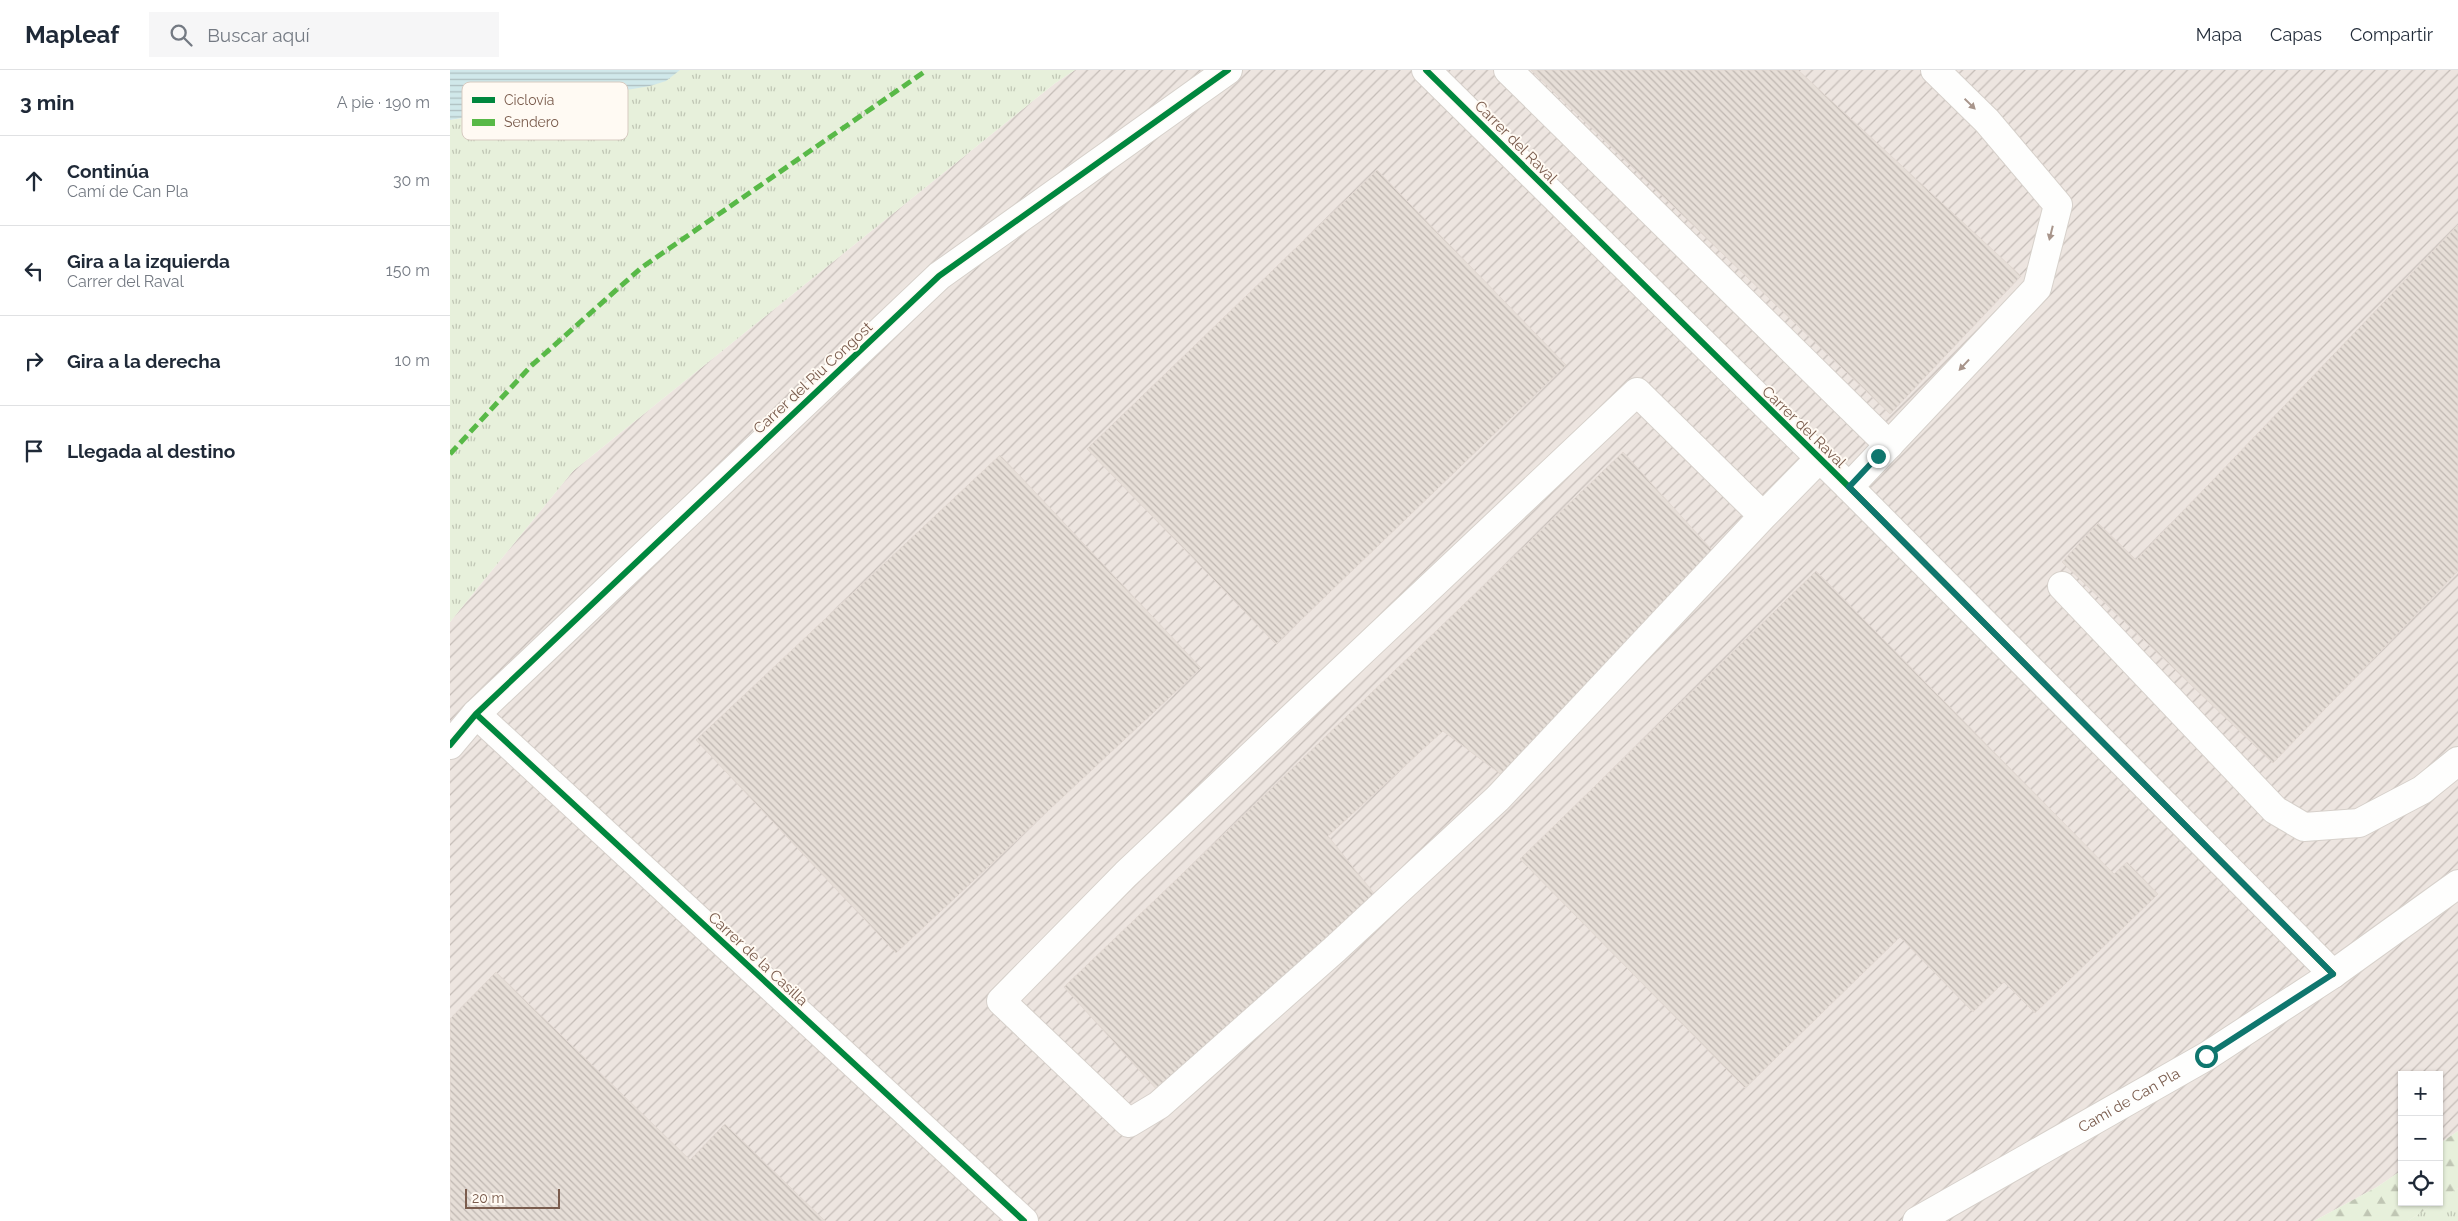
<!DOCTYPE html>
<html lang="es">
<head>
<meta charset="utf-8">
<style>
	:root { --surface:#fff; --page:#f6f6f7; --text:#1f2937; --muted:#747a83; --line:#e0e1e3 }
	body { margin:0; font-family:Raleway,sans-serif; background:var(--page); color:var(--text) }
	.controls { position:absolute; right:15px; bottom:15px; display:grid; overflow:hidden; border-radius:0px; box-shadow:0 1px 4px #0004 }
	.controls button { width:45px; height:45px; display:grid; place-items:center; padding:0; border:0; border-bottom:1px solid var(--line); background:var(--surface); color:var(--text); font:25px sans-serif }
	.scale { position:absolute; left:15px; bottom:12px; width:95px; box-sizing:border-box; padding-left:5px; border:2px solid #7a5c4d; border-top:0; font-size:14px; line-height:18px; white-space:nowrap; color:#7a5c4d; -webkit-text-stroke:4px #fffaf3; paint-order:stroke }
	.stop { position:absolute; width:15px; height:15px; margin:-11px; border:4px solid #0f766e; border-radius:50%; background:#fff }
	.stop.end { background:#0f766e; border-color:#fff; box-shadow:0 1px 5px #0008 }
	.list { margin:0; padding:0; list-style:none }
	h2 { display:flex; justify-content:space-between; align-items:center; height:65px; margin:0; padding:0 20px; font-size:21px }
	h2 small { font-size:16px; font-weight:400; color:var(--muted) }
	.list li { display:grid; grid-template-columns:32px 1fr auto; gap:15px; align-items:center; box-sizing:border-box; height:90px; padding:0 20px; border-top:1px solid var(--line) }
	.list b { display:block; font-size:19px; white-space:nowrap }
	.list p { margin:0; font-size:16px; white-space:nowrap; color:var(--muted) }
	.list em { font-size:16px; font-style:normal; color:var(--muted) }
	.icon { flex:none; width:28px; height:28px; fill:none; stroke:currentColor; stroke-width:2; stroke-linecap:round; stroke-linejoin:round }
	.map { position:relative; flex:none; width:2008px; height:1151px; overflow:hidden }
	header { display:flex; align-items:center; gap:30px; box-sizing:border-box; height:70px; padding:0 25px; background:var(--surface); border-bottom:1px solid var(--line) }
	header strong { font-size:24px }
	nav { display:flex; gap:28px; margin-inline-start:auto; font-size:18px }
	.search { width:350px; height:45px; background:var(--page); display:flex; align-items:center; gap:12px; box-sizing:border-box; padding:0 18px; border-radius:0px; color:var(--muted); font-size:19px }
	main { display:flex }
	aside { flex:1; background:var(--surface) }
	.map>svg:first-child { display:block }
	.industrial { fill:url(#industrial-furrows) }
	.grass { fill:url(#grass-tufts) }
	.forest { fill:url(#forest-firs) }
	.water { fill:url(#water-rules) }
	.building { fill:url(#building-back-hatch); stroke:#e2d8d2 }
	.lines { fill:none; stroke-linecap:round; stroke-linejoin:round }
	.minor-casing { stroke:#d7d1cb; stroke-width:30 }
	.minor { stroke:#fefefd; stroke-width:28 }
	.quiet { stroke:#58b947; stroke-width:5; stroke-dasharray:10 5; stroke-linecap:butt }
	.cycleway-casing { stroke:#fffaf3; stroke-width:9 }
	.cycleway { stroke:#00873e; stroke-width:6 }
	.oneway { fill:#a8958b }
	.route { stroke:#0f766e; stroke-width:6 }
	.labels { text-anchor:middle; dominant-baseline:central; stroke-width:4; stroke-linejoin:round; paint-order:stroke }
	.street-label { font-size:15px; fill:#7a5c4d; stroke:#fffaf3 }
	.key { fill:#fffaf3; stroke:#d7cbc1; stroke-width:1 }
	.key-label { font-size:14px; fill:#7a5c4d }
</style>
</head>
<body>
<header>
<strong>Mapleaf</strong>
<div class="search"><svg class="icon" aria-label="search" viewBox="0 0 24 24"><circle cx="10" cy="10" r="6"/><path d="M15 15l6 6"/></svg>Buscar aquí</div>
<nav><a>Mapa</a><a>Capas</a><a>Compartir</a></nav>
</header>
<main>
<aside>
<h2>3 min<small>A pie · 190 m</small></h2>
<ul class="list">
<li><svg class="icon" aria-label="ahead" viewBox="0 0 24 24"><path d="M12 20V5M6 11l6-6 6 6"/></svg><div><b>Continúa</b><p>Camí de Can Pla</p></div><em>30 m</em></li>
<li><svg class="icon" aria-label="left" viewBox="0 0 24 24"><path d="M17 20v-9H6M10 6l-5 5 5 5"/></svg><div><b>Gira a la izquierda</b><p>Carrer del Raval</p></div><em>150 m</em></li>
<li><svg class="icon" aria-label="right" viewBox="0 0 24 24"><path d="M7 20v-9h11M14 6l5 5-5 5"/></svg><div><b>Gira a la derecha</b></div><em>10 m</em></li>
<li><svg class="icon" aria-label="arrive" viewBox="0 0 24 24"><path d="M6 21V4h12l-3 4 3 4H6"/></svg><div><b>Llegada al destino</b></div></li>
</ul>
</aside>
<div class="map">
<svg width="2008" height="1151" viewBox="0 0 2008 1151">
	<defs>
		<pattern id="industrial-furrows" width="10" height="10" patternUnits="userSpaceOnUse" patternTransform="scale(1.25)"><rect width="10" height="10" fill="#ede5e0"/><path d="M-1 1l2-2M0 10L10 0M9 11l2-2" fill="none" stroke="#c5bdb8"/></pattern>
		<pattern id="grass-tufts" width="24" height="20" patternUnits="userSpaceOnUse" patternTransform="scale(1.25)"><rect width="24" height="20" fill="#e7f0db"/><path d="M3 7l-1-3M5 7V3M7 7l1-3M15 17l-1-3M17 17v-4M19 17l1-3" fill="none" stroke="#c0c6b4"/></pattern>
		<pattern id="forest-firs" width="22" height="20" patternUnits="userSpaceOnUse" patternTransform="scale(1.25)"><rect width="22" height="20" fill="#e7f0db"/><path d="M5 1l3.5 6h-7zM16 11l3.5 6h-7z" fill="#c0c6b4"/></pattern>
		<pattern id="water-rules" width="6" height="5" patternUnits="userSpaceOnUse" patternTransform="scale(1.25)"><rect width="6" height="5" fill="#d0e8ea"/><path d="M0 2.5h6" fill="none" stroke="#aebfc0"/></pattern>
		<pattern id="building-back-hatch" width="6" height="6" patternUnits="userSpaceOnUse" patternTransform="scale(1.25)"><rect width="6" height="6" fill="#e6ded7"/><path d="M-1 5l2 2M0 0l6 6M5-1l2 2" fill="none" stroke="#bfb7b1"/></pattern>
	</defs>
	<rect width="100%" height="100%" fill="#f9f5f0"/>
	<!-- industrial -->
	<path class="industrial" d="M625,0H2008V1061L1989,1074V1005H1952V1100L1927,1117L1864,1151H0V552L123,401L604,14Z"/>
	<!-- grass -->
	<path class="grass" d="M230,0H625L604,14L123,401L0,552V50L121,31L136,26L167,21Z
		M2008,1118V1151H1958Z"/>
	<!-- forest -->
	<path class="forest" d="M2008,1061V1118L1989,1131V1074Z
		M1952,1100V1132H1987L1958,1151H1864L1927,1117Z"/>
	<!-- water -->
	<path class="water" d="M0,0H230L216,11L200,16L0,50Z"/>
	<!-- building -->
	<path class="building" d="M1081,0H1348L1571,206L1440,344Z
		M927,100L1116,295L826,574L637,379Z
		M2008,155V501L1823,693L1612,492L1648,453L1686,490Z
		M1173,382L1270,489L1061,712L993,661L878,766L926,826L709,1022L614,917Z
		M550,385L751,598L446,883L246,670Z
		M1366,501L1664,804L1677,792L1708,824L1585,943L1554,912L1523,942L1450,867L1295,1018L1070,789Z
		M46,902L240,1090L275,1054L375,1151H0V949Z"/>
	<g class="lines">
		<defs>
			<g id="minor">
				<path d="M976,0L1399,417L1883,904"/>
				<path d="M1058,0L1439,375"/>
				<path d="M1399,417L1587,218L1608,135L1537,51L1485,0"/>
				<path d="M1313,446L1187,322L676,804L551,931L679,1053L709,1035L885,879L1048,728L1313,446L1369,389"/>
				<path d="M1612,516L1825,740L1854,757L1909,753L1972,720L2008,691"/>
				<path d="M26,644L574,1151"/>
				<path d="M0,675L26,644L489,206L778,0"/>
				<path id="s1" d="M1467,1151L1757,986L1883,904L2008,814"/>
			</g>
		</defs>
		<!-- minor casing -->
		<use href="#minor" class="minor-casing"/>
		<!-- minor -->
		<use href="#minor" class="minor"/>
		<!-- quiet -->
		<path class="quiet" d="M0,384L81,296L191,198L477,0"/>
		<defs>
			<path id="cycleway" d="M976,0L1399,417L1883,904
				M26,644L574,1151
				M0,675L26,644L489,206L778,0"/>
		</defs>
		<!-- cycleway casing -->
		<use href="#cycleway" class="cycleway-casing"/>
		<!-- cycleway -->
		<use href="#cycleway" class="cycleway"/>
	</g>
	<!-- one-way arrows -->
	<defs><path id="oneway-solid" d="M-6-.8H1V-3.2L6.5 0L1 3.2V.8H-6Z" transform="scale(1.25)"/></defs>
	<g class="oneway">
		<use href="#oneway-solid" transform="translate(1520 34) rotate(44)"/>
		<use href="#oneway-solid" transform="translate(1601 163) rotate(104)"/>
		<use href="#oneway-solid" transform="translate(1514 295) rotate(133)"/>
	</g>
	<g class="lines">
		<!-- route -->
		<path class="route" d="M1428,386L1399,417L1883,904L1756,986"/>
	</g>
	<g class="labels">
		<!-- street labels -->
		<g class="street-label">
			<text transform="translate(1066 72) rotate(45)">Carrer del Raval</text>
			<text transform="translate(363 308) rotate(-43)">Carrer del Riu Congost</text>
			<text transform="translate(1354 357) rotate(44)">Carrer del Raval</text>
			<text transform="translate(308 889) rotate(43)">Carrer de la Casilla</text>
			<text stroke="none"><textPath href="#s1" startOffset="244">Camí de Can Pla</textPath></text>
		</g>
	</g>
	<!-- legend -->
	<rect x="12" y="12" width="166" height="58" rx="8" class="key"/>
	<rect x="22" y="27" width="23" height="6" fill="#00873e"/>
	<rect x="22" y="49" width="23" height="7" fill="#58b947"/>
	<g class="key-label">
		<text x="54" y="35">Ciclovía</text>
		<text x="54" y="57">Sendero</text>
	</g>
</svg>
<div class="controls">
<button>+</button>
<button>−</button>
<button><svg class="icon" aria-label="locate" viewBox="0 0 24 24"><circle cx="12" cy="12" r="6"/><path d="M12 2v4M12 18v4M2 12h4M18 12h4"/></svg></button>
</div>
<div class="scale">20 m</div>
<div class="stop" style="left:1756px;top:986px"></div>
<div class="stop end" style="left:1428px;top:386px"></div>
</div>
</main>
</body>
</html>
